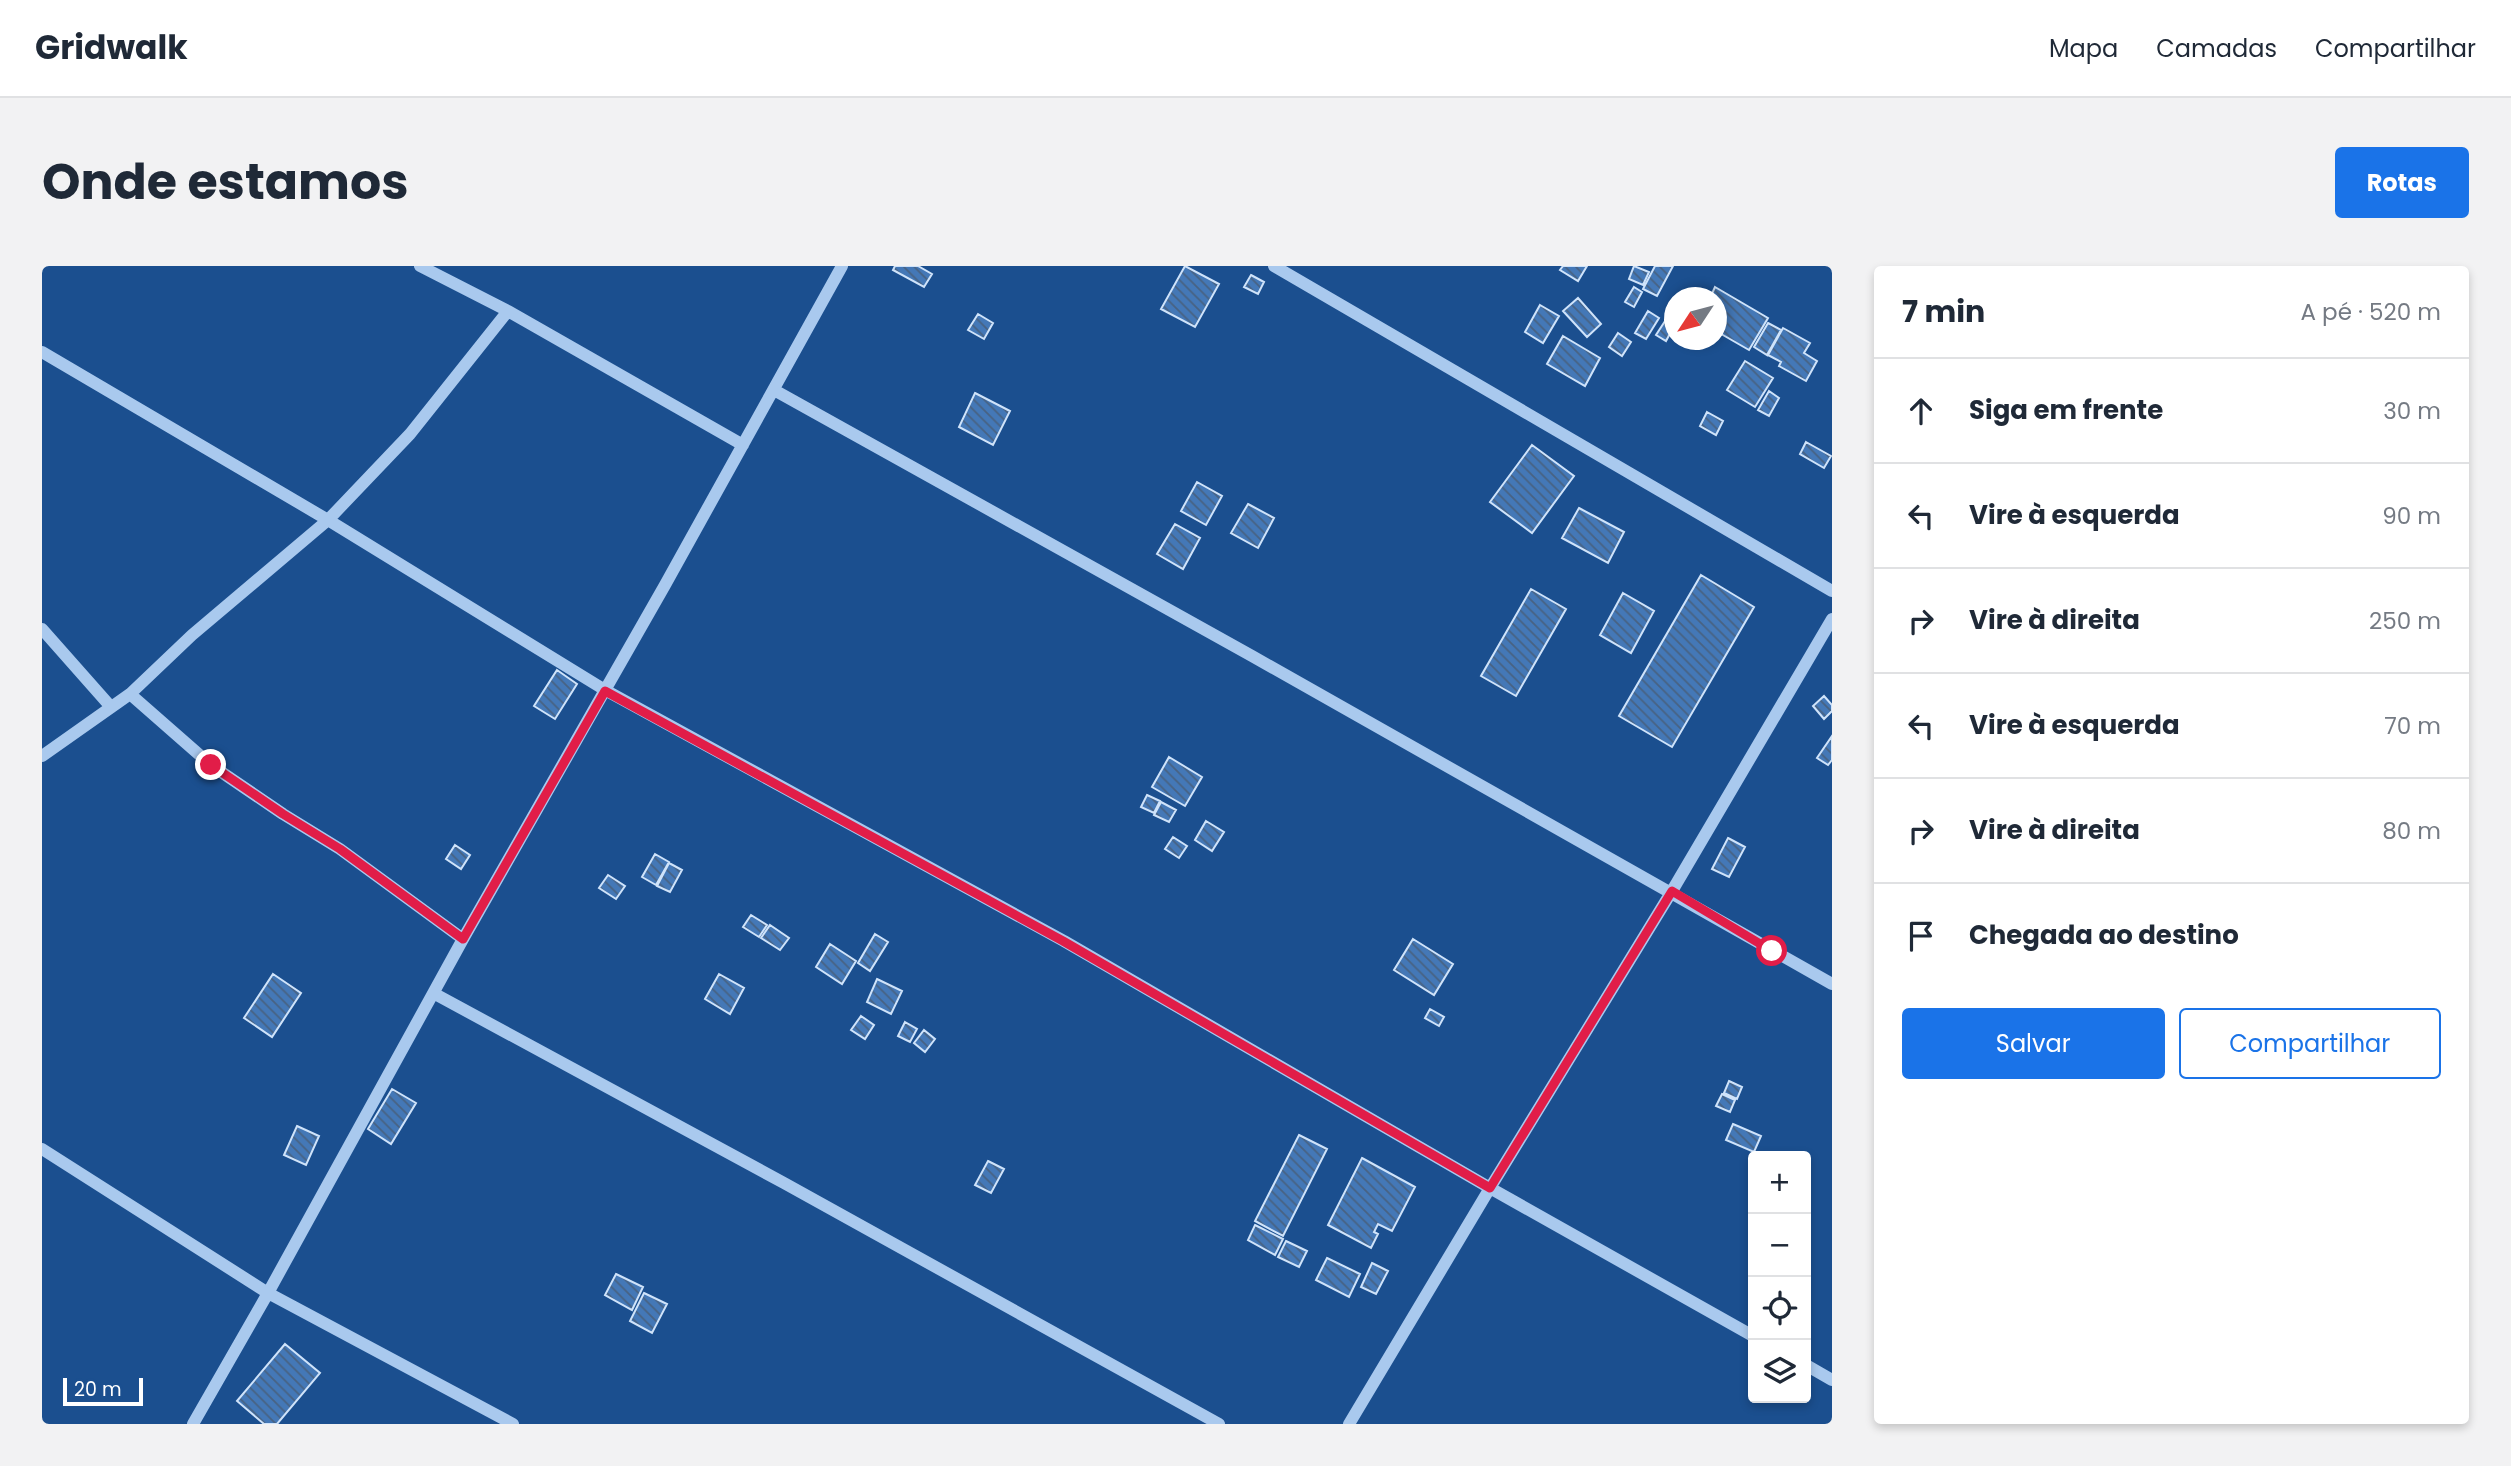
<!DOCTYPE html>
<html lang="pt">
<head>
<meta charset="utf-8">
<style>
	:root { --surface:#fff; --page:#f2f2f3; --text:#1f2937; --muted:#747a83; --line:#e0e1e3; --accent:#1a73e8 }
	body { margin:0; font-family:Poppins,sans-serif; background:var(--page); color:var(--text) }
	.controls { position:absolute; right:21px; bottom:21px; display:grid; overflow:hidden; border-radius:7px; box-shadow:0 4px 10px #0003 }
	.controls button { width:63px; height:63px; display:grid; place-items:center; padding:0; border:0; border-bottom:2px solid var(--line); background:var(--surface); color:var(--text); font:35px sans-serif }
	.compass { position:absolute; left:1622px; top:21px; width:63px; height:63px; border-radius:50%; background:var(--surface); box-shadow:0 4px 10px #0003; rotate:234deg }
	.scale { position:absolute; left:21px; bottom:18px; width:80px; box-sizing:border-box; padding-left:7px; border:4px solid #fff; border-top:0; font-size:19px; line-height:24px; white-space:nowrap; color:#fff; -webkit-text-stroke:5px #1b4f8f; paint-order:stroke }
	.stop { position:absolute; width:21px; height:21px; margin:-16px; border:5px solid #e11d48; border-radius:50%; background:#fff }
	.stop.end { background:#e11d48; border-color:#fff; box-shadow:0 2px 7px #0008 }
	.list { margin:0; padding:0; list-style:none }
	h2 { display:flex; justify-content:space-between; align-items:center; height:91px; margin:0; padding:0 28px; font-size:30px }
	h2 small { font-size:23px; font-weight:400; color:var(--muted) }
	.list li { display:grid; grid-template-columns:46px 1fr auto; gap:21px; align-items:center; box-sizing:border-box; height:105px; padding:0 28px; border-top:2px solid var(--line) }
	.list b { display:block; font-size:26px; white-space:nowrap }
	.list em { font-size:23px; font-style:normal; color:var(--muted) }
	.actions { display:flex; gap:14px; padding:21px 28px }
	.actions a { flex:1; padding:16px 0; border:2px solid var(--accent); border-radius:7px; text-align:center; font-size:24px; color:var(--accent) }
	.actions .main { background:var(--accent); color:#fff }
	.icon { flex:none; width:38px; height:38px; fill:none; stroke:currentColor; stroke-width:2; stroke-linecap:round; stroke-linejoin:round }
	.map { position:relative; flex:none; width:1790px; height:1158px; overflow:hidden; border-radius:7px }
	header { display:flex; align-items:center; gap:42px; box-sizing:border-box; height:98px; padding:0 35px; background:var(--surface); border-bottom:2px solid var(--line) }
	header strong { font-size:33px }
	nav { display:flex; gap:38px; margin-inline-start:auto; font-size:24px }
	.intro { display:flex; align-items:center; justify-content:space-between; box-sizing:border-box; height:168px; padding:0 42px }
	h1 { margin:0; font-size:49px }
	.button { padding:18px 32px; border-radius:7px; background:var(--accent); color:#fff; font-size:24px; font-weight:700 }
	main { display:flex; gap:42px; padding:0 42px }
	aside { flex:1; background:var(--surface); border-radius:7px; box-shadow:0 4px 10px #0003 }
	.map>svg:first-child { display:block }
	.building { fill:url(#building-back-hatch); stroke:#cfe3fa; stroke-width:2 }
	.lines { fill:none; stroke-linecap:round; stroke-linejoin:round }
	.minor { stroke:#a9c9ee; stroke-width:12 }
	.route { stroke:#e11d48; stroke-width:9 }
</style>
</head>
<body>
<header>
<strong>Gridwalk</strong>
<nav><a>Mapa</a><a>Camadas</a><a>Compartilhar</a></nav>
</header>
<div class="intro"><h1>Onde estamos</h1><a class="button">Rotas</a></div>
<main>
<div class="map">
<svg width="1790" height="1158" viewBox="0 0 1790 1158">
	<defs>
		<pattern id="building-back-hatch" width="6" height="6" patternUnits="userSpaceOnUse" patternTransform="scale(1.75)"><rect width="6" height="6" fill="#4478b7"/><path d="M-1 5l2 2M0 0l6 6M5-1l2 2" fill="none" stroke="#486282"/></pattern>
	</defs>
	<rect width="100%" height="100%" fill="#1b4f8f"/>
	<!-- building -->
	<path class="building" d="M853,0H876L890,8L882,21L851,4Z
		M1143,0L1177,18L1153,61L1119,43Z
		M1521,0H1545L1536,15L1518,4Z
		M1592,0L1607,6L1601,19L1587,13Z
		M1613,0H1631L1615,30L1601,23Z
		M1209,9L1222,16L1216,28L1202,21Z
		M1592,21L1600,26L1592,41L1583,36Z
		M1673,21L1726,52L1707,84L1674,65V32H1668Z
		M1536,32L1559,58L1545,71L1521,45Z
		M1498,39L1517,50L1501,77L1483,66Z
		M1606,45L1617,52L1604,73L1593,67Z
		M936,48L951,57L942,73L926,64Z
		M1625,52L1632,56V60L1624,75L1614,69Z
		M1726,57L1739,64L1725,89L1712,81Z
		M1741,62L1768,77L1762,87L1775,95L1764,115L1737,100L1739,96L1726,89Z
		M1576,67L1589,76L1580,90L1567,81Z
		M1521,70L1558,92L1543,120L1505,98Z
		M1703,95L1731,112L1713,141L1685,124Z
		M1727,125L1737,132L1727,150L1716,144Z
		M933,127L968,145L951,179L917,161Z
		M1665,146L1681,155L1674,169L1658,160Z
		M1764,176L1789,190L1782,202L1758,188Z
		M1490,179L1532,210L1490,267L1448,236Z
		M1155,216L1180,230L1164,259L1139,245Z
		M1206,238L1232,252L1216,282L1189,267Z
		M1537,242L1582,266L1566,297L1520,272Z
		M1133,258L1158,272L1141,303L1115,288Z
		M1659,309L1712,341L1630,481L1577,450Z
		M1489,323L1524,343L1474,430L1439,410Z
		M1581,327L1612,345L1589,387L1558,369Z
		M515,404L535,418L513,453L492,440Z
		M1782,430L1790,439V445L1782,453L1771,440Z
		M1790,470V494L1786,499L1775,492Z
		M1127,491L1160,511L1143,540L1110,521Z
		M1105,529L1118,535L1112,547L1099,541Z
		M1119,536L1134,544L1127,556L1112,549Z
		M1164,555L1182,566L1170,585L1153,574Z
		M1131,571L1145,580L1137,592L1123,583Z
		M1686,572L1703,581L1687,611L1670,603Z
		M413,579L428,589L419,603L404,593Z
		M613,588L627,596L614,619L600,611Z
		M627,597L640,604L628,626L615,620Z
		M566,609L583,620L574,633L557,622Z
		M709,649L725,659L717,671L701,661Z
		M728,659L747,672L738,684L719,672Z
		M833,668L846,676L828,705L816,697Z
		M1371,673L1411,698L1392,729L1352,704Z
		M788,678L814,695L800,718L774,701Z
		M231,708L259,727L230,771L202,752Z
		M677,708L702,722L688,748L663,733Z
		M835,713L860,725L849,748L825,736Z
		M1388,743L1402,751L1397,760L1383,752Z
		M819,750L832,759L823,773L809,764Z
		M863,756L875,763L868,776L856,770Z
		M882,764L893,773L883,786L872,777Z
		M1687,815L1700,821L1695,833L1682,827Z
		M350,823L374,837L349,878L326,863Z
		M1680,828L1693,834L1688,846L1674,840Z
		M1691,858L1719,870L1712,886L1684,874Z
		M255,860L277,870L264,899L242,889Z
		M1257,869L1285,883L1241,970L1213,955Z
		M1320,892L1373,921L1350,965L1336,958L1332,966L1336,968L1329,982L1286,959Z
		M946,895L962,903L949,927L933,919Z
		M1213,959L1241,973L1233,989L1206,974Z
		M1244,975L1265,985L1257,1001L1236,991Z
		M1285,992L1318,1008L1307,1031L1274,1014Z
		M1330,997L1346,1005L1334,1028L1319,1021Z
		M574,1008L601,1021L590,1044L563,1029Z
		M602,1027L625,1038L610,1067L588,1055Z
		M243,1078L278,1107L235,1158H222L195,1135Z"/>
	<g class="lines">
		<!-- minor -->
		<path class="minor" d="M378,0L466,45L701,179
			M1232,0L1790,325
			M0,86L286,254L563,424L1022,675L1448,922L1711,1070
			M732,124L1210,390L1790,718
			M0,363L69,441
			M88,428L169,499L241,548L298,583L421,673
			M0,490L88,428L150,369L286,254L368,168L466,45
			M393,728L742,917L1177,1158
			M0,883L226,1027L471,1158
			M1764,1099L1790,1114
			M151,1158L226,1027L421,673L623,319L800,0
			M1307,1158L1448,922L1630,625L1790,353"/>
	</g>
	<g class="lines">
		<!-- route -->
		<path class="route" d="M169,499L241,548L298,583L421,673L563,425L1021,675L1448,922L1630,625L1730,685"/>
	</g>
</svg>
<div class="controls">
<button>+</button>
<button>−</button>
<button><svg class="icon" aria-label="locate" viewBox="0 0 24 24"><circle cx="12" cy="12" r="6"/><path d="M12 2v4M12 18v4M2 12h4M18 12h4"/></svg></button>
<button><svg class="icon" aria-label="layers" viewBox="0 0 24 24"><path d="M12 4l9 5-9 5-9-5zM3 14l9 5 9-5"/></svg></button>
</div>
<svg class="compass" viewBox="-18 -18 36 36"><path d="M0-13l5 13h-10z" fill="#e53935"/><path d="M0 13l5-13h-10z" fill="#747a83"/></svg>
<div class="scale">20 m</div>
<div class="stop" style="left:1730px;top:685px"></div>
<div class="stop end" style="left:169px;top:499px"></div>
</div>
<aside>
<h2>7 min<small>A pé · 520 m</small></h2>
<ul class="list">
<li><svg class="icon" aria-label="ahead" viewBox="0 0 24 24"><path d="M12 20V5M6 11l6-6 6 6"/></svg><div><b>Siga em frente</b></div><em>30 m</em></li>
<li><svg class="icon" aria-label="left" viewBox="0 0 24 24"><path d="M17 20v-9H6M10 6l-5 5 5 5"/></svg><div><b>Vire à esquerda</b></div><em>90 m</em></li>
<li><svg class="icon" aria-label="right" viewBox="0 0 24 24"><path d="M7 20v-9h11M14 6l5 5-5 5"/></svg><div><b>Vire à direita</b></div><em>250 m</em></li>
<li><svg class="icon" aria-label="left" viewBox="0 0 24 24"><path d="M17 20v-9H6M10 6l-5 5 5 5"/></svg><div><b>Vire à esquerda</b></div><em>70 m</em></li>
<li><svg class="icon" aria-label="right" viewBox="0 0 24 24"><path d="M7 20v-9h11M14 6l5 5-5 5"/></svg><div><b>Vire à direita</b></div><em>80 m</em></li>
<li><svg class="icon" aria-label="arrive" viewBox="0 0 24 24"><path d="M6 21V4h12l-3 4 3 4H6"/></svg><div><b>Chegada ao destino</b></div></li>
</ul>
<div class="actions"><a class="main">Salvar</a><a>Compartilhar</a></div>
</aside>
</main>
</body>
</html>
